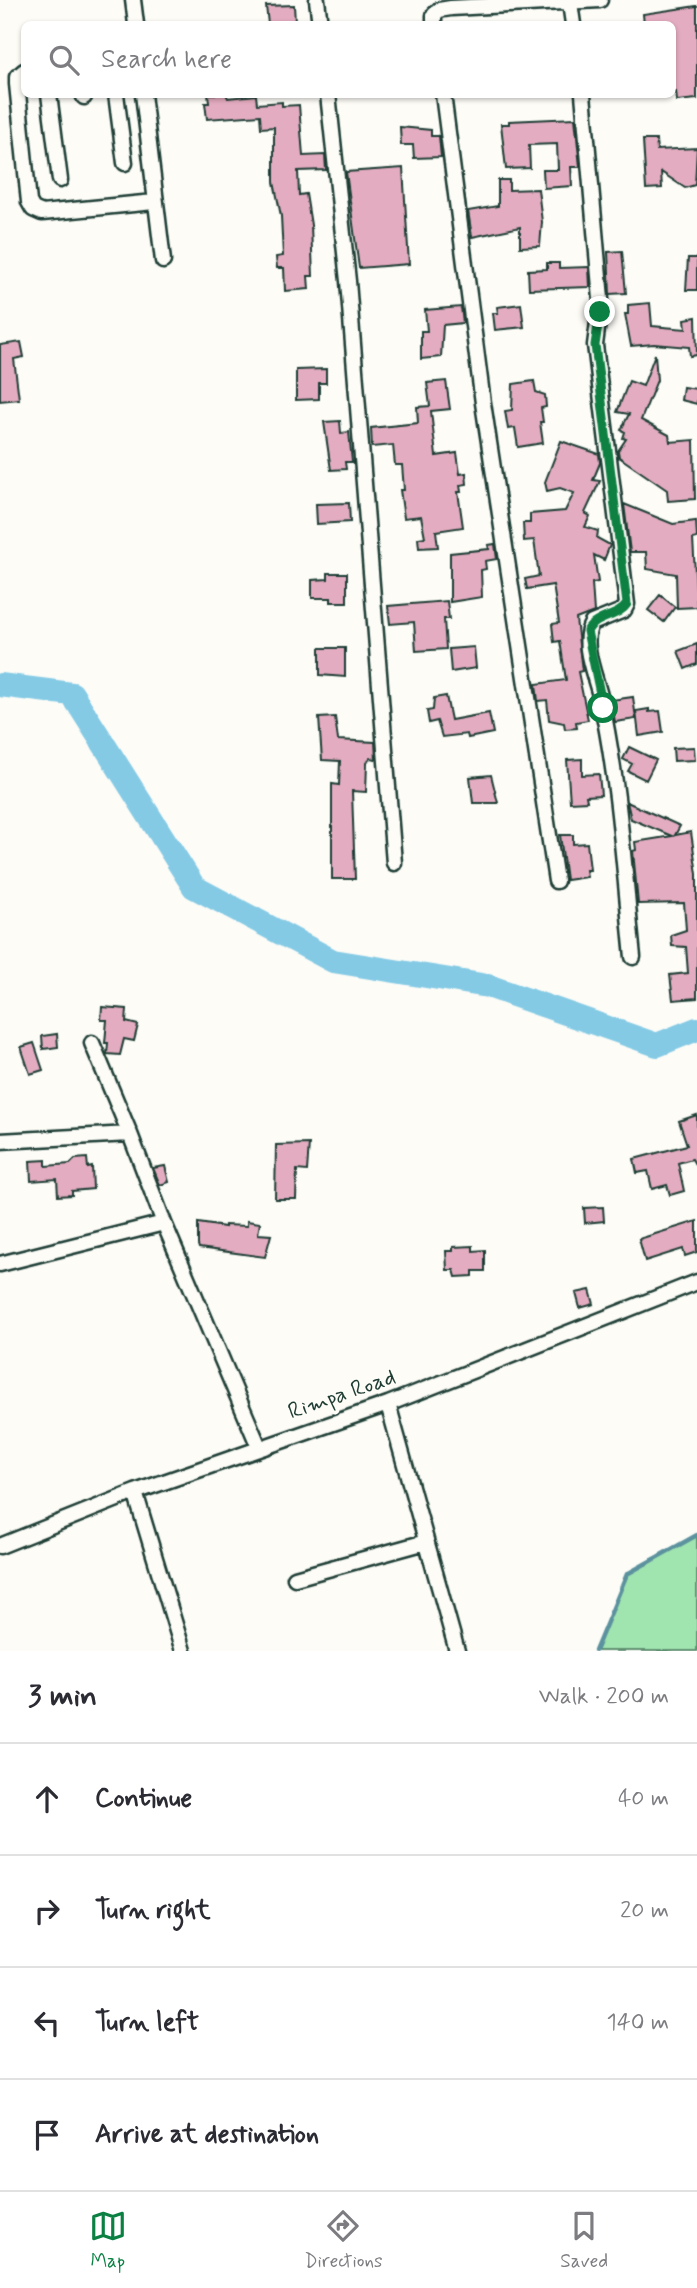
<!DOCTYPE html>
<html lang="en">
<head>
<meta charset="utf-8">
<style>
	:root { --surface:#fff; --page:#f7f7f7; --text:#2b2b33; --muted:#7c7c81; --line:#e1e1e2; --accent:#0b8043 }
	body { margin:0; font-family:Mynerve,sans-serif; background:var(--page); color:var(--text) }
	.stop { position:absolute; width:21px; height:21px; margin:-16px; border:5px solid #0b8043; border-radius:50%; background:#fff }
	.stop.end { background:#0b8043; border-color:#fff; box-shadow:0 2px 7px #0008 }
	.list { margin:0; padding:0; list-style:none }
	h2 { display:flex; justify-content:space-between; align-items:center; height:91px; margin:0; padding:0 28px; font-size:30px }
	h2 small { font-size:23px; font-weight:400; color:var(--muted) }
	.list li { display:grid; grid-template-columns:46px 1fr auto; gap:21px; align-items:center; box-sizing:border-box; height:112px; padding:0 28px; border-top:2px solid var(--line) }
	.list b { display:block; font-size:26px; white-space:nowrap }
	.list em { font-size:23px; font-style:normal; color:var(--muted) }
	.icon { flex:none; width:38px; height:38px; fill:none; stroke:currentColor; stroke-width:2; stroke-linecap:round; stroke-linejoin:round }
	.map { position:relative; flex:none; width:697px; height:1651px; overflow:hidden }
	.search { position:absolute; background:var(--surface); box-shadow:0 2px 5px #0004; left:21px; right:21px; top:21px; height:77px; display:flex; align-items:center; gap:18px; box-sizing:border-box; padding:0 24px; border-radius:10px; color:var(--muted); font-size:26px }
	.sheet { height:539px; background:var(--surface) }
	nav { display:flex; justify-content:space-around; align-items:center; box-sizing:border-box; height:98px; border-top:2px solid var(--line); background:var(--surface); font-size:19px; color:var(--muted) }
	nav a { display:grid; justify-items:center; gap:4px }
	nav .on { color:var(--accent) }
	.map>svg:first-child { display:block }
	.green { fill:#a0e4b0; stroke:#609072; stroke-width:2 }
	.lines { fill:none; stroke-linecap:round; stroke-linejoin:round }
	.stream { stroke:#5c929e; stroke-width:4.5 }
	.river { stroke:#84cae5; stroke-width:24 }
	.building { fill:#e4acc0; stroke:#1f3d34; stroke-width:2 }
	.minor-casing { stroke:#1f3d34; stroke-width:19 }
	.minor { stroke:#fdfcf7; stroke-width:14 }
	.route { stroke:#0b8043; stroke-width:9 }
	.labels { text-anchor:middle; dominant-baseline:central; stroke-width:7; stroke-linejoin:round; paint-order:stroke }
	.street-label { font-size:23px; fill:#1f3d34; stroke:#fdfcf7 }
</style>
</head>
<body>
<div class="map">
<svg width="697" height="1651" viewBox="0 0 697 1651">
	<rect width="100%" height="100%" fill="#fdfcf7"/>
	<filter id="ink" filterUnits="userSpaceOnUse"><feTurbulence type="fractalNoise" baseFrequency=".0143" numOctaves="2"/><feDisplacementMap in="SourceGraphic" scale="14" xChannelSelector="R" yChannelSelector="G"/><feConvolveMatrix kernelMatrix="1 2 1 2 8 2 1 2 1" color-interpolation-filters="sRGB"/></filter>
	<g filter="url(#ink)">
		<!-- green -->
		<path class="green" d="M697,1535V1651H595L627,1574Z"/>
		<g class="lines">
			<!-- stream -->
			<path class="stream" d="M595,1651L627,1574L697,1535"/>
			<!-- river -->
			<path class="river" d="M0,685L72,694L194,887L333,961L488,986L657,1045L697,1029"/>
		</g>
		<!-- building -->
		<path class="building" d="M294,5L295,22L268,24L266,6Z
			M697,6V99L677,101L676,92L673,93V24H644L643,14Z
			M208,94H226L228,98L256,95L257,104L282,102V106L299,105L303,156L325,155L326,170L298,171L299,195L306,194L311,225L313,276H308L309,289L285,291L284,268H277L276,257L283,256L281,216L274,182V127L261,128L260,115L207,119L205,103H209Z
			M575,118L580,167H571L572,186L544,188L543,170H558L557,144L529,145L530,168L506,169L501,124H509V121Z
			M400,127L431,130V136H439L441,157L414,158L413,145H401Z
			M643,140H656L657,150L697,148L695,185L685,188L661,172L662,188L646,189Z
			M403,168L409,264L359,268L346,172Z
			M498,180H509V190L538,189L542,222L540,246L520,247V227L472,237L468,211L498,206Z
			M622,251L626,293L610,294L608,252Z
			M688,258H697V290H686Z
			M547,263H559V268L589,267L590,287L529,289L528,270L547,269Z
			M650,303L652,326L686,329L685,319L696,317L697,355L690,356L689,347L654,344L631,346L625,314H628V305Z
			M521,304L524,327L495,330L493,313H498L497,307Z
			M461,307L463,323L443,325L441,357L421,359V331H427L425,310Z
			M21,342L24,357L14,359L19,399L0,401V345Z
			M655,354L657,380L641,420L669,435L670,442L694,440L695,499L668,501L667,490L619,457L618,451L626,439L623,438L625,432L621,430L629,414L617,412L629,381L643,386Z
			M326,369V383H319V399L296,400V370Z
			M446,381L450,409L431,411L436,456L457,453L460,474L466,473L467,484L460,485L461,492H458L463,527L436,531L438,547L419,548L418,538L425,537L421,516L404,518L400,490H404L402,465H395L393,445L372,447L371,428L418,423L417,407L430,406L427,383Z
			M534,381L536,392L545,395L546,407L541,408L543,422H540L543,443L518,447L515,428L508,429L505,411L512,410L513,384Z
			M683,387L697,389V404L681,400Z
			M340,421L341,433L349,432L352,462H345L346,469L331,470L324,422Z
			M561,441L599,454L600,463L593,480L600,481L585,513L590,516L585,527L598,531L597,538L610,545L604,560L594,555L598,582L592,583L594,612L576,619L582,671L578,672L588,720L576,722L577,728L565,729L564,723L549,720L547,700L538,701L536,684L566,680L560,641L554,642L552,624L559,623L553,585L527,589L525,579L539,576L534,540L524,541L523,523H530V514L565,511L574,493L560,488L547,491L545,482Z
			M349,503L350,522L317,524L316,504Z
			M624,504L673,524L696,521L697,538L693,539L697,607L677,608L676,574L647,569L646,552H630Z
			M495,544L497,559L485,561L486,569L481,570L482,597L450,602V553L489,549L488,545Z
			M328,573H347V602H331V598H312V580L328,579Z
			M660,595L675,607L664,622L648,610Z
			M447,601L449,619H444L446,649L416,651L414,622L390,624L388,606Z
			M697,644V664L685,669L678,651Z
			M474,647L476,668L451,672L449,649Z
			M320,648H345V677L320,675Z
			M446,696L451,720L489,713L493,733L468,738L467,734L442,737L437,721L429,723L427,711L433,710L434,698Z
			M633,697L636,719L615,722L611,700Z
			M649,709V712L660,711L663,732L639,736L636,711Z
			M335,717L338,740L375,742L376,759L370,758L367,763L366,792L352,791L355,879H332V784L339,785L340,761L322,760L319,718Z
			M629,747L656,760L646,780L628,771L632,764L623,759Z
			M694,747L695,760L674,761L673,748Z
			M582,759V775L599,774L601,795L586,796L587,801L570,802L567,760Z
			M491,775L498,803H473L470,777Z
			M627,802L680,826L675,835L691,832L697,874V998L673,1000L670,975L688,973L686,947L672,946L671,935L686,930L684,903L638,904L633,851L636,850L635,842L672,836L631,819Z
			M560,835H573V844L587,843L590,870H586L587,877L566,880Z
			M102,1007L127,1009L126,1022L138,1025L134,1041L124,1039L120,1055L107,1054L108,1043H105L107,1020H101Z
			M57,1034L58,1047L43,1049L42,1036Z
			M34,1043L43,1070L30,1074L21,1047Z
			M697,1115V1168L692,1159L678,1163L684,1191L670,1195L667,1185L652,1189L648,1171L637,1173L634,1159L687,1145L679,1121Z
			M309,1144L307,1171L297,1170L296,1199H275L276,1145Z
			M87,1158L88,1168L92,1167L93,1189L72,1191V1195L58,1196L57,1179L31,1181L30,1161L46,1160V1166L70,1164L75,1159Z
			M165,1166L169,1182L160,1185L153,1168Z
			M603,1207L604,1221L585,1223L584,1208Z
			M247,1221L260,1223L258,1234L271,1235L265,1257L199,1248L198,1245V1223L225,1227V1225L247,1226Z
			M697,1221V1252L685,1256L683,1249L645,1261L639,1239Z
			M473,1246V1251L485,1250V1271H473V1276L456,1277L454,1270H447L446,1251H453V1247Z
			M590,1290L594,1304L580,1308L576,1293Z"/>
		<g class="lines">
			<defs>
				<path id="minor" d="M133,0L136,24
					M317,0L320,24
					M570,3L573,24
					M434,24V15L439,10L451,8L600,0
					M24,71L17,77V84L29,202L33,209L42,213L154,202
					M49,94L60,180
					M83,94L84,97
					M116,94L125,163
					M143,94L163,261
					M328,94L348,281L394,863
					M443,94L483,403L556,881
					M583,94L601,299L595,345L627,604L624,610L592,623C580,642 595,675 600,696C619,781 624,870 633,957
					M92,1043L130,1134
					M0,1141L130,1134L164,1223
					M0,1264L164,1223L259,1447
					M388,1404L457,1651
					M135,1492L183,1651
					M0,1546L135,1492L388,1404L697,1282
					M295,1578L426,1542"/>
			</defs>
			<!-- minor casing -->
			<use href="#minor" class="minor-casing"/>
			<!-- minor -->
			<use href="#minor" class="minor"/>
		</g>
	</g>
	<g class="lines" filter="url(#ink)">
		<!-- route -->
		<path class="route" d="M600,312L595,345L627,604C618,618 597,615 587,631L603,708"/>
	</g>
	<g class="labels">
		<!-- street labels -->
		<g class="street-label">
			<text transform="translate(342 1395) rotate(-19)">Rimpa Road</text>
		</g>
	</g>
</svg>
<div class="stop" style="left:603px;top:708px"></div>
<div class="stop end" style="left:600px;top:312px"></div>
<div class="search"><svg class="icon" aria-label="search" viewBox="0 0 24 24"><circle cx="10" cy="10" r="6"/><path d="M15 15l6 6"/></svg>Search here</div>
</div>
<section class="sheet">
<h2>3 min<small>Walk · 200 m</small></h2>
<ul class="list">
<li><svg class="icon" aria-label="ahead" viewBox="0 0 24 24"><path d="M12 20V5M6 11l6-6 6 6"/></svg><div><b>Continue</b></div><em>40 m</em></li>
<li><svg class="icon" aria-label="right" viewBox="0 0 24 24"><path d="M7 20v-9h11M14 6l5 5-5 5"/></svg><div><b>Turn right</b></div><em>20 m</em></li>
<li><svg class="icon" aria-label="left" viewBox="0 0 24 24"><path d="M17 20v-9H6M10 6l-5 5 5 5"/></svg><div><b>Turn left</b></div><em>140 m</em></li>
<li><svg class="icon" aria-label="arrive" viewBox="0 0 24 24"><path d="M6 21V4h12l-3 4 3 4H6"/></svg><div><b>Arrive at destination</b></div></li>
</ul>
</section>
<nav>
<a class="on"><svg class="icon" aria-label="map" viewBox="0 0 24 24"><path d="M3 6l6-2 6 2 6-2v14l-6 2-6-2-6 2zM9 4v14M15 6v14"/></svg>Map</a>
<a><svg class="icon" aria-label="directions" viewBox="0 0 24 24"><path d="M12 3l9 9-9 9-9-9zM9 14v-3h6M13 9l2 2-2 2"/></svg>Directions</a>
<a><svg class="icon" aria-label="saved" viewBox="0 0 24 24"><path d="M7 4h10v16l-5-4-5 4z"/></svg>Saved</a>
</nav>
</body>
</html>
